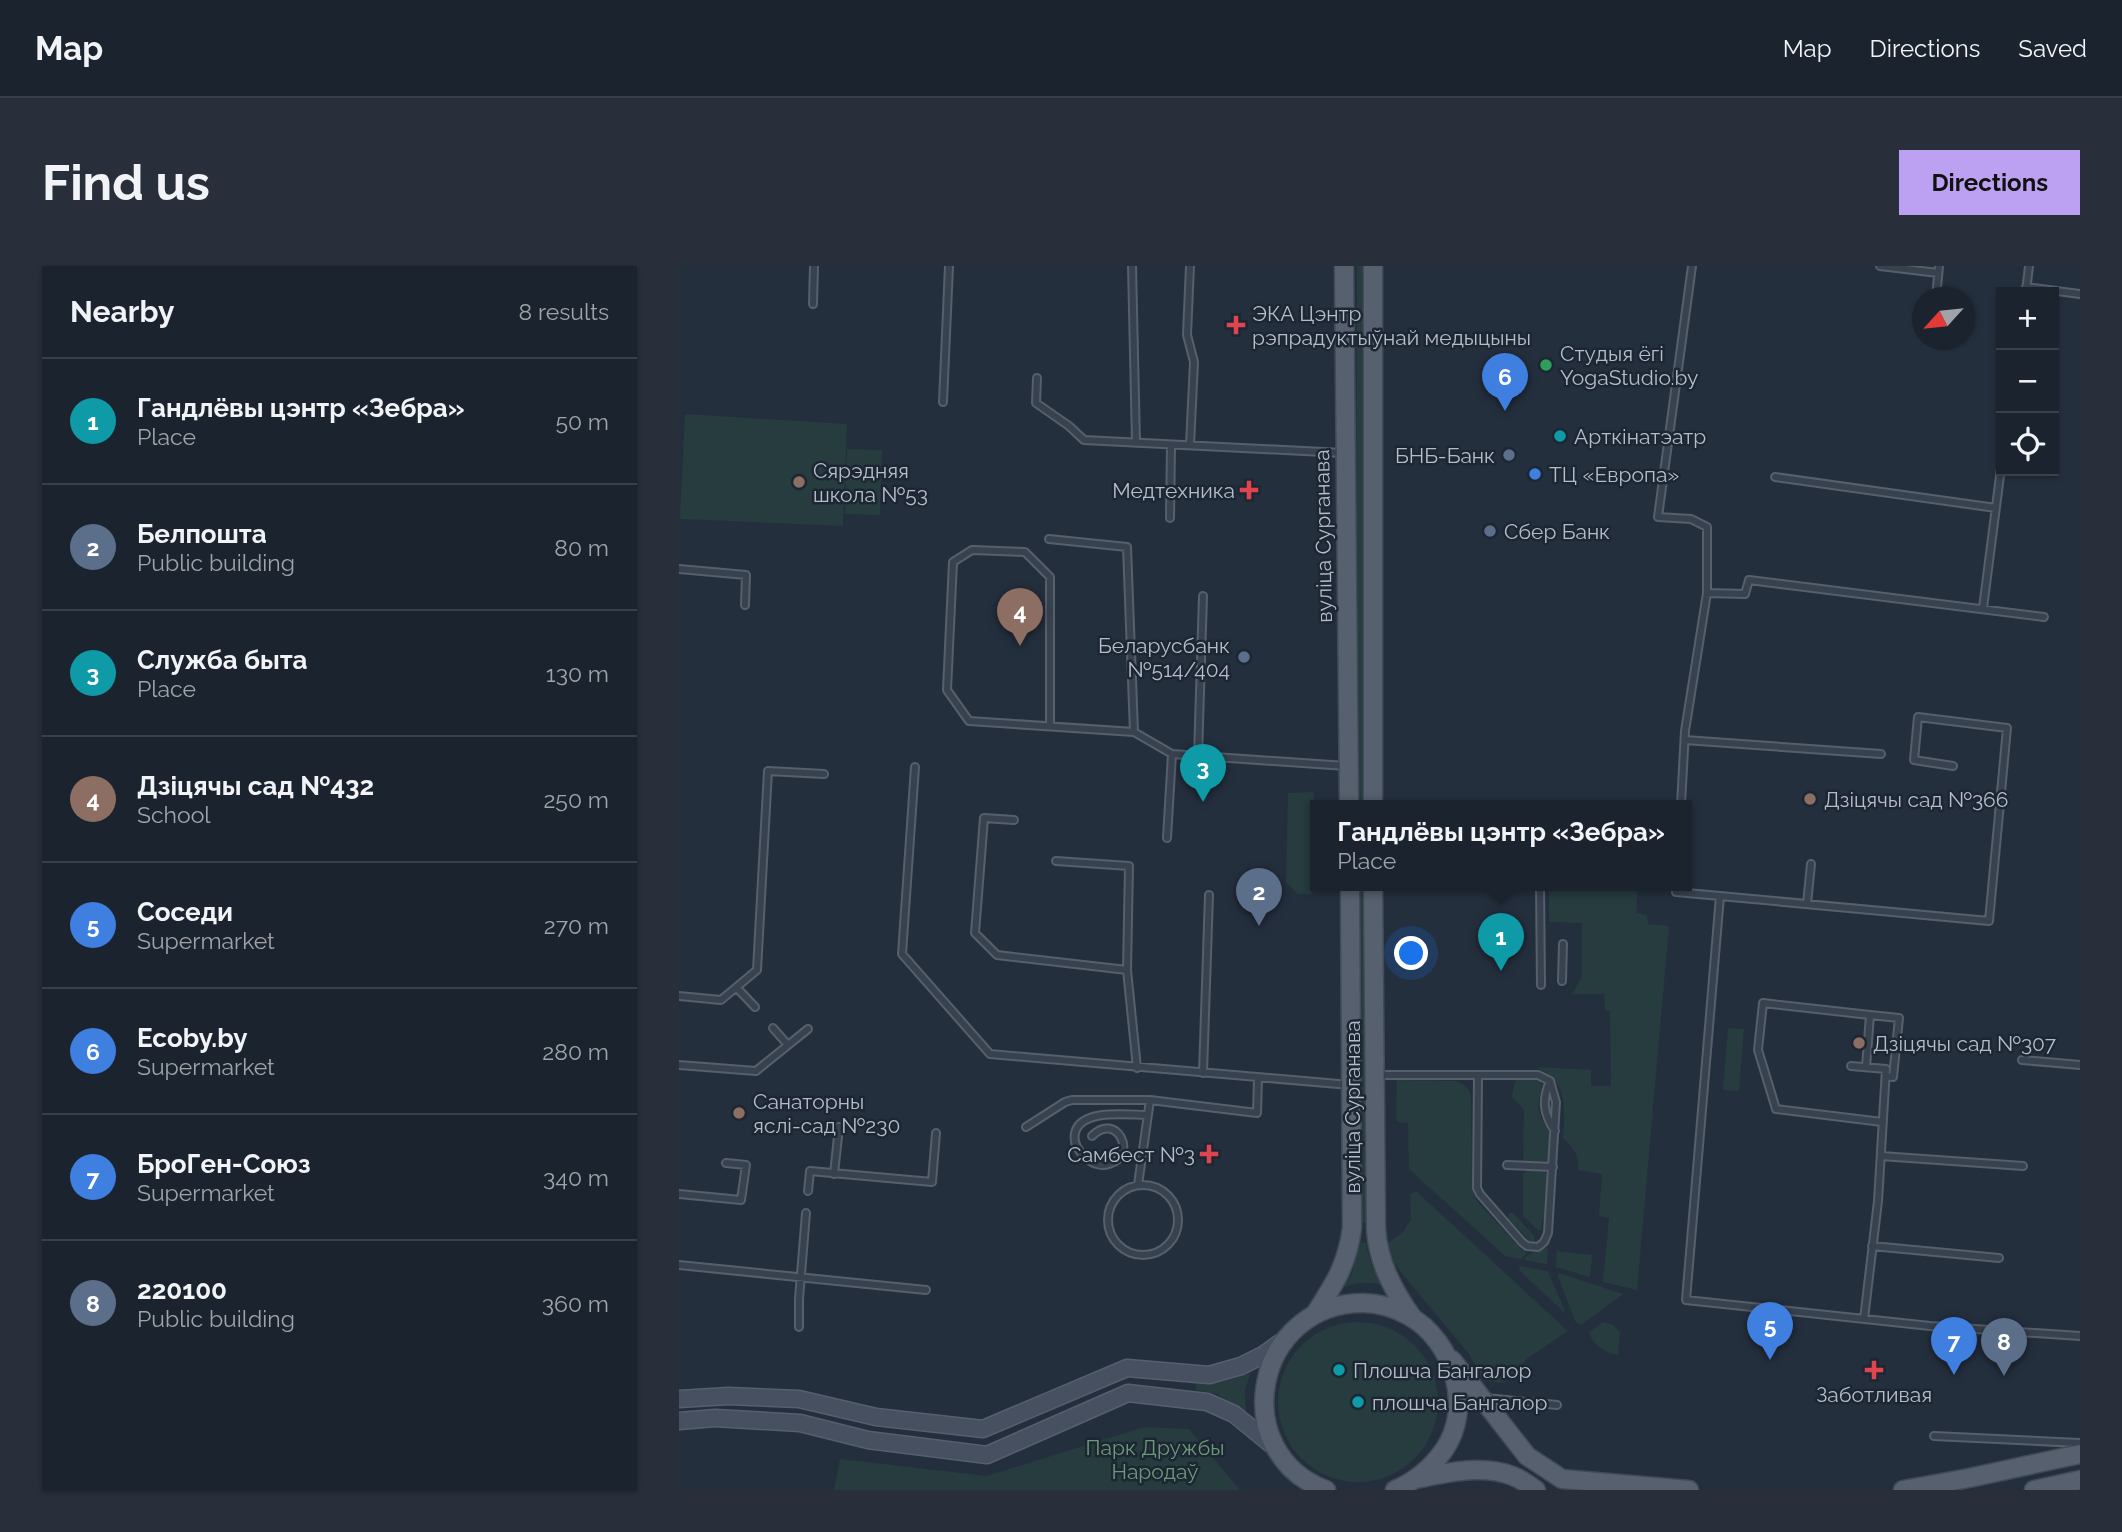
<!DOCTYPE html>
<html lang="en">
<head>
<meta charset="utf-8">
<style>
	:root { --surface:#1b232e; --page:#282f3a; --text:#f1f3f6; --muted:#a0a4aa; --line:#39404a; --accent:#bca0f2 }
	body { margin:0; font-family:Raleway,sans-serif; background:var(--page); color:var(--text) }
	.controls { position:absolute; right:21px; top:21px; display:grid; overflow:hidden; border-radius:0px; box-shadow:0 2px 5px #0004 }
	.controls button { width:63px; height:63px; display:grid; place-items:center; padding:0; border:0; border-bottom:2px solid var(--line); background:var(--surface); color:var(--text); font:35px sans-serif }
	.compass { position:absolute; left:1233px; top:21px; width:63px; height:63px; border-radius:50%; background:var(--surface); box-shadow:0 2px 5px #0004; rotate:243deg }
	.you { position:absolute; left:733px; top:688px; width:24px; height:24px; margin:-18px; border:5px solid #fff; border-radius:50%; background:#1a73e8; box-shadow:0 0 0 10px #1a73e833 }
	.badge { display:grid; place-items:center; width:46px; height:46px; border-radius:50%; background:var(--accent); color:#fff; font-size:23px; font-weight:700 }
	.pin { position:absolute; translate:-50% -58px; filter:drop-shadow(0 2px 4px #0008) }
	.pin::after { content:''; position:absolute; top:37px; width:24px; height:21px; background:inherit; clip-path:polygon(0 0,100% 0,50% 100%) }
	.popup { position:absolute; left:631px; top:534px; width:382px; height:91px; box-sizing:border-box; display:grid; place-content:center; border-radius:0px; background:var(--surface); filter:drop-shadow(0 2px 5px #0005); font-size:23px; white-space:nowrap; color:var(--muted) }
	.popup b { font-size:26px; color:var(--text) }
	.popup::after { content:''; position:absolute; left:50%; top:100%; margin-left:-14px; border:14px solid transparent; border-top-color:var(--surface) }
	.list { margin:0; padding:0; list-style:none }
	h2 { display:flex; justify-content:space-between; align-items:center; height:91px; margin:0; padding:0 28px; font-size:30px }
	h2 small { font-size:23px; font-weight:400; color:var(--muted) }
	.list li { display:grid; grid-template-columns:46px 1fr auto; gap:21px; align-items:center; box-sizing:border-box; height:126px; padding:0 28px; border-top:2px solid var(--line) }
	.list b { display:block; font-size:26px; white-space:nowrap }
	.list p { margin:0; font-size:23px; white-space:nowrap; color:var(--muted) }
	.list em { font-size:23px; font-style:normal; color:var(--muted) }
	.icon { flex:none; width:38px; height:38px; fill:none; stroke:currentColor; stroke-width:2; stroke-linecap:round; stroke-linejoin:round }
	.map { position:relative; flex:none; width:1401px; height:1224px; overflow:hidden; border-radius:0px }
	header { display:flex; align-items:center; gap:42px; box-sizing:border-box; height:98px; padding:0 35px; background:var(--surface); border-bottom:2px solid var(--line) }
	header strong { font-size:33px }
	nav { display:flex; gap:38px; margin-inline-start:auto; font-size:24px }
	.intro { display:flex; align-items:center; justify-content:space-between; box-sizing:border-box; height:168px; padding:0 42px }
	h1 { margin:0; font-size:49px }
	.button { padding:18px 32px; border-radius:0px; background:var(--accent); color:#111; font-size:24px; font-weight:700 }
	main { display:flex; gap:42px; padding:0 42px }
	aside { flex:1; background:var(--surface); border-radius:0px; box-shadow:0 2px 5px #0004 }
	.map>svg:first-child { display:block }
	.green { fill:#263c3f }
	.lines { fill:none; stroke-linecap:round; stroke-linejoin:round }
	.lane-casing { stroke:#565f6c; stroke-width:10 }
	.secondary-casing { stroke:#565f6c; stroke-width:19 }
	.primary-casing { stroke:#414a57; stroke-width:21 }
	.lane { stroke:#38414e; stroke-width:6 }
	.secondary { stroke:#465061; stroke-width:16 }
	.primary { stroke:#56606e; stroke-width:18 }
	.health-dot { fill:#e0444e; stroke:#1d2633; stroke-width:2.5 }
	.leisure-dot { fill:#2e9e5b; stroke:#1d2633; stroke-width:2.5 }
	.culture-dot { fill:#0f9aa8; stroke:#1d2633; stroke-width:2.5 }
	.service-dot { fill:#5c6f8a; stroke:#1d2633; stroke-width:2.5 }
	.shop-dot { fill:#3f7fe0; stroke:#1d2633; stroke-width:2.5 }
	.education-dot { fill:#8d6e63; stroke:#1d2633; stroke-width:2.5 }
	.labels { text-anchor:middle; dominant-baseline:central; stroke-width:5; stroke-linejoin:round; paint-order:stroke }
	.poi-label { font-size:21px; fill:#b4bcc9; stroke:#1d2633; text-anchor:start }
	.street-label { font-size:21px; fill:#b4bcc9; stroke:#1d2633 }
	.park-label { font-size:21px; fill:#6b9a76; stroke:#1d2633 }
</style>
</head>
<body>
<header>
<strong>Map</strong>
<nav><a>Map</a><a>Directions</a><a>Saved</a></nav>
</header>
<div class="intro"><h1>Find us</h1><a class="button">Directions</a></div>
<main>
<aside>
<h2>Nearby<small>8 results</small></h2>
<ul class="list">
<li><span class="badge" style="background:#0f9aa8">1</span><div><b>Гандлёвы цэнтр «Зебра»</b><p>Place</p></div><em>50 m</em></li>
<li><span class="badge" style="background:#5c6f8a">2</span><div><b>Белпошта</b><p>Public building</p></div><em>80 m</em></li>
<li><span class="badge" style="background:#0f9aa8">3</span><div><b>Служба быта</b><p>Place</p></div><em>130 m</em></li>
<li><span class="badge" style="background:#8d6e63">4</span><div><b>Дзіцячы сад №432</b><p>School</p></div><em>250 m</em></li>
<li><span class="badge" style="background:#3f7fe0">5</span><div><b>Соседи</b><p>Supermarket</p></div><em>270 m</em></li>
<li><span class="badge" style="background:#3f7fe0">6</span><div><b>Ecoby.by</b><p>Supermarket</p></div><em>280 m</em></li>
<li><span class="badge" style="background:#3f7fe0">7</span><div><b>БроГен-Союз</b><p>Supermarket</p></div><em>340 m</em></li>
<li><span class="badge" style="background:#5c6f8a">8</span><div><b>220100</b><p>Public building</p></div><em>360 m</em></li>
</ul>
</aside>
<div class="map">
<svg width="1401" height="1224" viewBox="0 0 1401 1224">
	<rect width="100%" height="100%" fill="#242f3e"/>
	<!-- green -->
	<path class="green" d="M678,0H684L685,539H676V498Z
		M6,148L168,158L164,260L1,253Z
		M168,183L203,184L201,249L166,248Z
		M635,526L633,628H619L607,616L609,527Z
		M870,619H959L957,647L968,649L969,658L990,660L958,1024L924,1016L930,952L920,950L923,908L899,904C900,889 895,882 884,872C886,842 889,814 856,801L912,804V820H932L931,745L926,744L925,728H893L903,711V657L870,656Z
		M677,621H684L688,957H680Z
		M1049,762L1065,763L1060,825L1044,824Z
		M843,812L858,813L863,818L859,841L863,854L871,867L869,894L866,897L844,895L845,844L833,831L836,815Z
		M718,814L775,815C785,817 789,821 792,830L793,924L797,934L842,983L848,987L842,993L826,990L730,903L729,857L719,856L717,854Z
		M847,905H865L868,908L866,953L863,954L862,964L860,965L844,950V908Z
		M737,925L889,1065L849,1092L825,1117L804,1115L790,1088L720,1004L705,980L724,966L732,953L731,928Z
		M830,947H834L856,971L855,975H851L829,952Z
		M681,976L687,977C690,994 695,1006 706,1020C690,1015 680,1016 665,1021L673,1007Z
		M869,981L868,998L844,994L851,988Z
		M878,985L913,989L911,1011L877,1001Z
		M841,1000L869,1005L887,1048L840,1004Z
		M880,1007L944,1028L902,1059L896,1055L879,1011Z
		M924,1056L934,1059L941,1066L939,1089C926,1087 913,1078 910,1066Z
		M599 1136a80 80 0 1 1 160 0a80 80 0 1 1-160 0Z
		M572,1106L566,1124L567,1150L538,1128L517,1124V1117C538,1117 553,1115 572,1106Z
		M465,1161L510,1163L561,1224H155L161,1193L308,1210Z"/>
	<g class="lines">
		<defs>
			<path id="lane" d="M453,0L457,177
				M511,0L508,69L515,96L511,179
				M1201,0L1259,7
				M1347,21L1401,28
				M1347,26L1350,0
				M1257,32L1260,0
				M134,38L135,0
				M1253,76V74
				M358,112L357,137L390,160L405,174L664,187
				M264,136L270,0
				M1096,211L1317,242
				M491,252L492,179
				M370,273L448,281L455,466
				M0,303L67,309L66,339
				M1028,327L1066,328L1070,314L1365,351
				M1304,342L1322,202
				M371,460V311L346,286L293,284L274,296L268,424L290,455L455,466L493,488L667,500
				M1006,474L1202,488
				M519,490L524,330
				M236,501L223,688L311,788L671,819
				M1002,539L1006,465L1028,327V261L1012,253L979,251L1013,0
				M335,554L305,552L296,667L318,689L448,704L458,802
				M488,572L493,488
				M377,595L450,600L448,704
				M861,619L862,719
				M997,619V626L1041,630L1007,1034L1251,1060L1401,1070
				M1041,630L1310,655L1328,462L1239,451L1235,494L1274,500
				M1128,638L1132,598
				M883,715L884,678
				M58,722L76,741
				M0,730L42,734L78,704L89,505L145,508
				M1191,749L1220,752L1214,811L1207,810
				M94,762L109,779
				M1343,794L1401,799
				M0,799L77,805L129,763
				M1172,800L1207,803L1199,935L1185,1053
				M1187,801L1191,749L1084,737L1079,784L1097,843L1203,856
				M524,807L530,629
				M698,809H859L871,815L877,836L869,967L865,976L859,981L848,980L843,976L801,928L798,922L799,809
				M871,815C863,833 864,848 876,865
				M347,861L386,836L393,834H471L578,847L579,812
				M413,870C437,845 460,889 430,898C421,901 412,897 406,891C399,885 394,877 396,867C402,842 449,849 469,849
				M1202,890L1344,900
				M828,899L874,901
				M155,908L160,861
				M429 954a35 35 0 1 1 70 0a35 35 0 1 1-70 0Z
				M459,919L471,834
				M129,925L131,905L253,916L257,867
				M0,928L62,934L67,899L47,897
				M1193,980L1320,992
				M0,999L247,1024
				M120,1061V1033L127,947
				M807,1132L878,1139
				M1255,1170L1401,1177"/>
			<path id="secondary" d="M0,1133L49,1130L120,1133L197,1151L304,1163L448,1102L530,1109L562,1100L584,1089L605,1074
				M0,1155L36,1152L121,1157L189,1174L308,1189L449,1127L528,1136L555,1148L599,1184"/>
			<path id="primary" d="M665,0L670,539
				M694,539V0
				M694,619L697,963C699,996 714,1024 733,1051
				M636,1048C656,1017 668,999 673,962L671,619
				M773,1094L848,1190L883,1213L1010,1224
				M736,1213C768,1207 802,1198 834,1210C842,1213 850,1219 857,1224
				M647,1224C547,1187 575,1037 684,1037C700,1037 716,1042 730,1050C774,1074 795,1141 765,1184C753,1201 735,1216 716,1224
				M1224,1224L1290,1212L1401,1188
				M1355,1224L1401,1214"/>
		</defs>
		<!-- lane casing -->
		<use href="#lane" class="lane-casing"/>
		<!-- secondary casing -->
		<use href="#secondary" class="secondary-casing"/>
		<!-- primary casing -->
		<use href="#primary" class="primary-casing"/>
		<!-- lane -->
		<use href="#lane" class="lane"/>
		<!-- secondary -->
		<use href="#secondary" class="secondary"/>
		<!-- primary -->
		<use href="#primary" class="primary"/>
	</g>
	<!-- markers -->
	<g class="health-dot">
		<path d="M553.5 48.5h7v7h7v7h-7v7h-7v-7h-7v-7h7z"/>
		<path d="M566.5 213.5h7v7h7v7h-7v7h-7v-7h-7v-7h7z"/>
		<path d="M526.5 877.5h7v7h7v7h-7v7h-7v-7h-7v-7h7z"/>
		<path d="M1191.5 1093.5h7v7h7v7h-7v7h-7v-7h-7v-7h7z"/>
	</g>
	<circle class="leisure-dot" cx="867" cy="99" r="7"/>
	<g class="culture-dot">
		<circle cx="881" cy="170" r="7"/>
		<circle cx="660" cy="1104" r="7"/>
		<circle cx="679" cy="1136" r="7"/>
	</g>
	<g class="service-dot">
		<circle cx="830" cy="189" r="7"/>
		<circle cx="811" cy="265" r="7"/>
		<circle cx="565" cy="391" r="7"/>
	</g>
	<circle class="shop-dot" cx="856" cy="208" r="7"/>
	<g class="education-dot">
		<circle cx="120" cy="216" r="7"/>
		<circle cx="1131" cy="533" r="7"/>
		<circle cx="1180" cy="777" r="7"/>
		<circle cx="60" cy="847" r="7"/>
	</g>
	<g class="labels">
		<!-- poi labels -->
		<g class="poi-label">
			<text x="573" y="47">ЭКА Цэнтр<tspan x="573" dy="24">рэпрадуктыўнай медыцыны</tspan></text>
			<text x="881" y="87">Студыя ёгі<tspan x="881" dy="24">YogaStudio.by</tspan></text>
			<text x="895" y="170">Арткінатэатр</text>
			<text x="816" y="189" text-anchor="end">БНБ-Банк</text>
			<text x="134" y="204">Сярэдняя<tspan x="134" dy="24">школа №53</tspan></text>
			<text x="870" y="208">ТЦ «Европа»</text>
			<text x="556" y="224" text-anchor="end">Медтехника</text>
			<text x="825" y="265">Сбер Банк</text>
			<text x="551" y="379" text-anchor="end">Беларусбанк<tspan x="551" dy="24">№514/404</tspan></text>
			<text x="1145" y="533">Дзіцячы сад №366</text>
			<text x="1194" y="777">Дзіцячы сад №307</text>
			<text x="74" y="835">Санаторны<tspan x="74" dy="24">яслі-сад №230</tspan></text>
			<text x="516" y="888" text-anchor="end">Самбест №3</text>
			<text x="674" y="1104">Плошча Бангалор</text>
			<text x="1195" y="1128" text-anchor="middle">Заботливая</text>
			<text x="693" y="1136">плошча Бангалор</text>
		</g>
		<!-- street labels -->
		<g class="street-label">
			<text transform="translate(644 270) rotate(-91)">вуліца Сурганава</text>
			<text transform="translate(673 841) rotate(-90)">вуліца Сурганава</text>
		</g>
		<!-- park labels -->
		<g class="park-label">
			<text x="476" y="1181">Парк Дружбы<tspan x="476" dy="24">Народаў</tspan></text>
		</g>
	</g>
</svg>
<div class="controls">
<button>+</button>
<button>−</button>
<button><svg class="icon" aria-label="locate" viewBox="0 0 24 24"><circle cx="12" cy="12" r="6"/><path d="M12 2v4M12 18v4M2 12h4M18 12h4"/></svg></button>
</div>
<svg class="compass" viewBox="-18 -18 36 36"><path d="M0-13l5 13h-10z" fill="#e53935"/><path d="M0 13l5-13h-10z" fill="#a0a4aa"/></svg>
<div class="you"></div>
<div class="pin badge" style="left:822px;top:705px;background:#0f9aa8">1</div>
<div class="popup"><b>Гандлёвы цэнтр «Зебра»</b>Place</div>
<div class="pin badge" style="left:580px;top:660px;background:#5c6f8a">2</div>
<div class="pin badge" style="left:524px;top:536px;background:#0f9aa8">3</div>
<div class="pin badge" style="left:341px;top:380px;background:#8d6e63">4</div>
<div class="pin badge" style="left:1091px;top:1094px;background:#3f7fe0">5</div>
<div class="pin badge" style="left:826px;top:145px;background:#3f7fe0">6</div>
<div class="pin badge" style="left:1275px;top:1109px;background:#3f7fe0">7</div>
<div class="pin badge" style="left:1325px;top:1110px;background:#5c6f8a">8</div>
</div>
</main>
</body>
</html>
